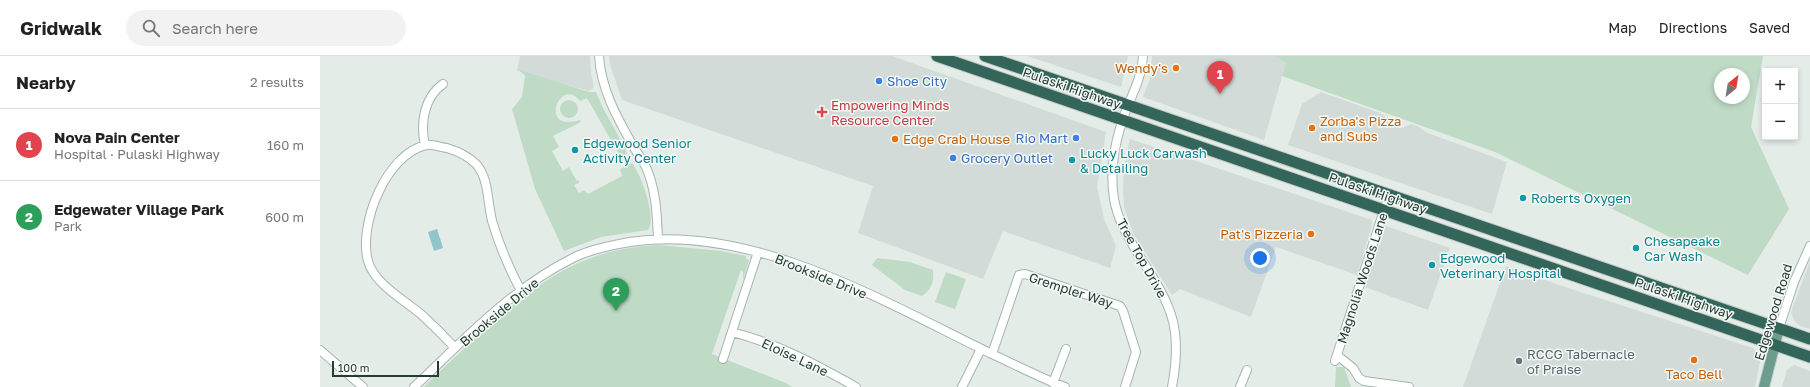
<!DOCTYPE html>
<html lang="en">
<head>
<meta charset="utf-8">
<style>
	:root { --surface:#fff; --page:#f2f2f2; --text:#222; --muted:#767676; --line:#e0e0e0; --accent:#7a4f42 }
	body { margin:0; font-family:"Golos Text",sans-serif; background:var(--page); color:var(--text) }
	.controls { position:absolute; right:12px; top:12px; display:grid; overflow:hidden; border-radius:0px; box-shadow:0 2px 6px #0003 }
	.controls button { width:36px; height:36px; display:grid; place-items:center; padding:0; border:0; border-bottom:1px solid var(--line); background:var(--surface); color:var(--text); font:20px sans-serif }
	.compass { position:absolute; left:1394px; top:12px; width:36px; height:36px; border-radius:50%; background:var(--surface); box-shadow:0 2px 6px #0003; rotate:30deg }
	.scale { position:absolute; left:12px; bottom:10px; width:107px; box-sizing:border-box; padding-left:4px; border:2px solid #253c35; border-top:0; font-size:11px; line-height:14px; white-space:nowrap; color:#253c35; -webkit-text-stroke:3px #f4f9f6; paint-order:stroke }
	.you { position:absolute; left:940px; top:202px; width:14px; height:14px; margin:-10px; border:3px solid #fff; border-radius:50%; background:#1a73e8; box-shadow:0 0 0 6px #1a73e833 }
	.badge { display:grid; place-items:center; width:26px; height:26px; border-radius:50%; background:var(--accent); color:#fff; font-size:13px; font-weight:700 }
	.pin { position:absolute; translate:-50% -33px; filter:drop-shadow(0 1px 2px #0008) }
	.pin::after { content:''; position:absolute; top:21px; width:14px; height:12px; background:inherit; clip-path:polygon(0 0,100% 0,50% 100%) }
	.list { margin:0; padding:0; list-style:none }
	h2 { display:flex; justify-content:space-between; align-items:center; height:52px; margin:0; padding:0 16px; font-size:17px }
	h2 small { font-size:13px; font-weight:400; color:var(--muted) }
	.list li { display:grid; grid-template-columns:26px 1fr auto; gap:12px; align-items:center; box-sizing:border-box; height:72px; padding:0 16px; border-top:1px solid var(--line) }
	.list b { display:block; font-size:15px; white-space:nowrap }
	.list p { margin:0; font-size:13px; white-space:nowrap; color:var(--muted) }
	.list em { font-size:13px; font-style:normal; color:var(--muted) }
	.icon { flex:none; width:22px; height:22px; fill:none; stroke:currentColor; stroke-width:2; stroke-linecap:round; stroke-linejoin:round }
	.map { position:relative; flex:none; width:1490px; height:331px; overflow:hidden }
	header { display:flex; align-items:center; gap:24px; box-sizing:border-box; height:56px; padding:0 20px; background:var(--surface); border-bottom:1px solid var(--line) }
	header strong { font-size:19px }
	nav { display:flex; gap:22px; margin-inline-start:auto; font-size:14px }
	.search { width:280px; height:36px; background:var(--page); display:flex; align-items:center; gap:10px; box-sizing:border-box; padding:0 14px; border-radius:22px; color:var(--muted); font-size:15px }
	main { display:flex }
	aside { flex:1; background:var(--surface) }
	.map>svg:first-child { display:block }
	.built { fill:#d2dbd7 }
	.green { fill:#bfdbc6; fill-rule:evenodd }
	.water { fill:#91c4cb }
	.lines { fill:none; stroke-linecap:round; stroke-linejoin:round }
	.minor-casing { stroke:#a7b4af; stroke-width:10 }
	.major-casing { stroke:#c2c8c6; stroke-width:12 }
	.highway-casing { stroke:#c2c8c6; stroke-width:13 }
	.minor { stroke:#fff; stroke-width:8 }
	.major { stroke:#6c9d8f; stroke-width:10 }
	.highway { stroke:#33655a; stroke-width:11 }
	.food-dot { fill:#e8710a; stroke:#f4f9f6; stroke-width:1.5 }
	.shop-dot { fill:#3f7fe0; stroke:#f4f9f6; stroke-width:1.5 }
	.health-dot { fill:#e0444e; stroke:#f4f9f6; stroke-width:1.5 }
	.culture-dot { fill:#0f9aa8; stroke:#f4f9f6; stroke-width:1.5 }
	.worship-dot { fill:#6b7280; stroke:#f4f9f6; stroke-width:1.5 }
	.labels { text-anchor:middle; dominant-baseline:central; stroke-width:3; stroke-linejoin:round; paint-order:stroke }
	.food-label { font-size:13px; fill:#c56008; stroke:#f4f9f6; text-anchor:end }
	.shop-label { font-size:13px; fill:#366cbe; stroke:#f4f9f6; text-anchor:start }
	.street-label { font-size:13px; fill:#253c35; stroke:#f4f9f6 }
	.health-label { font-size:13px; fill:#be3a42; stroke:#f4f9f6; text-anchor:start }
	.culture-label { font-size:13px; fill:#0d838f; stroke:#f4f9f6; text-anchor:start }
	.worship-label { font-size:13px; fill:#5b616d; stroke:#f4f9f6; text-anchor:start }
</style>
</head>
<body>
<header>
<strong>Gridwalk</strong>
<div class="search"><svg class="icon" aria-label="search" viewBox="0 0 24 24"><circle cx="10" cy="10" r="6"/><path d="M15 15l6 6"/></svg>Search here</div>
<nav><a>Map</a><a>Directions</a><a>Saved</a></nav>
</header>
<main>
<aside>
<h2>Nearby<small>2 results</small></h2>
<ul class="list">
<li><span class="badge" style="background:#e0444e">1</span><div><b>Nova Pain Center</b><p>Hospital · Pulaski Highway</p></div><em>160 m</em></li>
<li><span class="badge" style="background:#2e9e5b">2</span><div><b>Edgewater Village Park</b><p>Park</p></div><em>600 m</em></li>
</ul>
</aside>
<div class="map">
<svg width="1490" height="331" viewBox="0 0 1490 331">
	<rect width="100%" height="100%" fill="#e4ece8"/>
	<!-- built -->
	<path class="built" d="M200,0H270L271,17L274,32L269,35L197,15Z
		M289,0H572L786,76L777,131L784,163L796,190L790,212L683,175L663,223L538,177L553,130L302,44L290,9Z
		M707,0H808L801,31Z
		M832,0H954L966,7L944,84L823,41L830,23Z
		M1001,36L1060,57L1082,72L1091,68L1099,71L1108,77L1187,106L1172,158L968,89L982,48Z
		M810,83L1052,164V169L1037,219L956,191L931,261L860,233L852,239L813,177L804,151L803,134L804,110Z
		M1066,170L1130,192L1108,254L1045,231Z
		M1490,205V273L1480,270L1474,264L1471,256Z
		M1186,210L1239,229L1433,292L1441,300L1435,331H1143Z
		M1474,309L1490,315V331H1462L1467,314Z"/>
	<!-- green -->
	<path class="green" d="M954,0H1443L1431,71L1469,153L1428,219L1175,96L962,20L966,7ZM1400,18H1424V42H1400Z
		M200,14L269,36H276L283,52L305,92L307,98L298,102L299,98L267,42L260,45C242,22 223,65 247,66C251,66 256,65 260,64L261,66L233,80L239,91L232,95L243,115L249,111L257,125L259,124V127L254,129L259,137L264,134L268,138L302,120L300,113L312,107C321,118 337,161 328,174L281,181L244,195L215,133L192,53L202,41L205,20Z
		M240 53a9 9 0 1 1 18 0a9 9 0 1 1-18 0Z
		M340,189L401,195L426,200V203L429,204L423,224V216L421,214L392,298L466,327L472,331H104C122,312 142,295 161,277C218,226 261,192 340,189Z
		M557,202L590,206L613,214C614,227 612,233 602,240L585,234L552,209Z
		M626,216L646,223L635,253L615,246Z
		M1016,311H1024L1031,331H1015Z"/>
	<!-- water -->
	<path class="water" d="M117,173L123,192L114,195L108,176Z"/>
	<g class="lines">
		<defs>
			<path id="minor" d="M279,0C281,32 296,60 312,88C316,96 322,103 326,111C336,134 337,158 338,183
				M823,0C822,18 815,33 808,49C796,80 789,110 794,143C798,165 809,183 820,201C852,250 863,272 852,331
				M105,89C100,68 104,41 123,28
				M1459,272L1474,226L1490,190
				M412,276C458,288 495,308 536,331
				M135,292C125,281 114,270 103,260C86,245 54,228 48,205C38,169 66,98 106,89C112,88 120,91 127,92C137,95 148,100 156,108C170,123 167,150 173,168C180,191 190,214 201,235
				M0,294L43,331
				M672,298L699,219L705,218L800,250L803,255L816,296L805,331
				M1018,300L1033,312L1039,322L1044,325L1089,331
				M403,303L438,196
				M1015,305L1069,139
				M733,327L746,293
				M94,331C143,285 192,232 253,202C271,193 290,190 309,186C433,167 564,246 672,298C696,309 720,322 745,331
				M642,331L661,293
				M920,331L927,314"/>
			<path id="major" d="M1444,331L1459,272"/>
			<path id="highway" d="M617,0L1490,301
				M665,0L1490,283"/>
		</defs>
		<!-- minor casing -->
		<use href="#minor" class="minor-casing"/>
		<!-- major casing -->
		<use href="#major" class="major-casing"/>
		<!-- highway casing -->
		<use href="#highway" class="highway-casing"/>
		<!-- minor -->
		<use href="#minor" class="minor"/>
		<!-- major -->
		<use href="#major" class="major"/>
		<!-- highway -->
		<use href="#highway" class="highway"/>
	</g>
	<!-- markers -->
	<g class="food-dot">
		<circle cx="856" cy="12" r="4"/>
		<circle cx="992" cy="72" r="4"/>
		<circle cx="575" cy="83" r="4"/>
		<circle cx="991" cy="178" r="4"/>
		<circle cx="1374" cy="304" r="4"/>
	</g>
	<g class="shop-dot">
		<circle cx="559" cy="25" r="4"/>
		<circle cx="756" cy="82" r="4"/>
		<circle cx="633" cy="102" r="4"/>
	</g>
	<path class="health-dot" d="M500 50h4v4h4v4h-4v4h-4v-4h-4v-4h4z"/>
	<g class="culture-dot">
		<circle cx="255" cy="94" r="4"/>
		<circle cx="752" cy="104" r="4"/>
		<circle cx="1203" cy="142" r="4"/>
		<circle cx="1316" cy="192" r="4"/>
		<circle cx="1112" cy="209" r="4"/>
	</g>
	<circle class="worship-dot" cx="1199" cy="305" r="4"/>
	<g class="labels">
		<!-- food labels -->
		<g class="food-label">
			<text x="848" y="12">Wendy's</text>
			<text x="1000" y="65" text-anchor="start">Zorba's Pizza<tspan x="1000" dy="15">and Subs</tspan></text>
			<text x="583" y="83" text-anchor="start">Edge Crab House</text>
			<text x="983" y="178">Pat's Pizzeria</text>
			<text x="1374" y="318" text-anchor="middle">Taco Bell</text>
		</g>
		<!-- shop labels -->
		<g class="shop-label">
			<text x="567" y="25">Shoe City</text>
			<text x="748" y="82" text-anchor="end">Rio Mart</text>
			<text x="641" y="102">Grocery Outlet</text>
		</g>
		<!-- street labels -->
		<g class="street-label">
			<text transform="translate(752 32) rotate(19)">Pulaski Highway</text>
			<text transform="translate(1058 137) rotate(19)">Pulaski Highway</text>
			<text transform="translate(822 202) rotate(61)">Tree Top Drive</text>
			<text transform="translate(501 220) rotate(22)">Brookside Drive</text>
			<text transform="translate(1042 222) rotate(-72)">Magnolia Woods Lane</text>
			<text transform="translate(751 234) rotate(18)">Grempler Way</text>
			<text transform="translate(1364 242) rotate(19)">Pulaski Highway</text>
			<text transform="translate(179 256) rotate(-40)">Brookside Drive</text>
			<text transform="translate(1453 256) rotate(-73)">Edgewood Road</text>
			<text transform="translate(475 301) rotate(25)">Eloise Lane</text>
		</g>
		<!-- health labels -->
		<g class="health-label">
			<text x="511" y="49">Empowering Minds<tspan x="511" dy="15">Resource Center</tspan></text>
		</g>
		<!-- culture labels -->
		<g class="culture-label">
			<text x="263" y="87">Edgewood Senior<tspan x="263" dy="15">Activity Center</tspan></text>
			<text x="760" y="97">Lucky Luck Carwash<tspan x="760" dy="15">&amp; Detailing</tspan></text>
			<text x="1211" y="142">Roberts Oxygen</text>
			<text x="1324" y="185">Chesapeake<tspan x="1324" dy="15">Car Wash</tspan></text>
			<text x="1120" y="202">Edgewood<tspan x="1120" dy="15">Veterinary Hospital</tspan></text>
		</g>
		<!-- worship labels -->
		<g class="worship-label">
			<text x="1207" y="298">RCCG Tabernacle<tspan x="1207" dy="15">of Praise</tspan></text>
		</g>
	</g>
</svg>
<div class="controls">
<button>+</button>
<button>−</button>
</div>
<svg class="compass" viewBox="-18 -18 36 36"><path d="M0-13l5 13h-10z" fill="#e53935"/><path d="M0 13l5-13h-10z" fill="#767676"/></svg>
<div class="scale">100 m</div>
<div class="you"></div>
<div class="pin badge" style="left:900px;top:38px;background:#e0444e">1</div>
<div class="pin badge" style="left:296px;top:255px;background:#2e9e5b">2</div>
</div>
</main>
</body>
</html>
